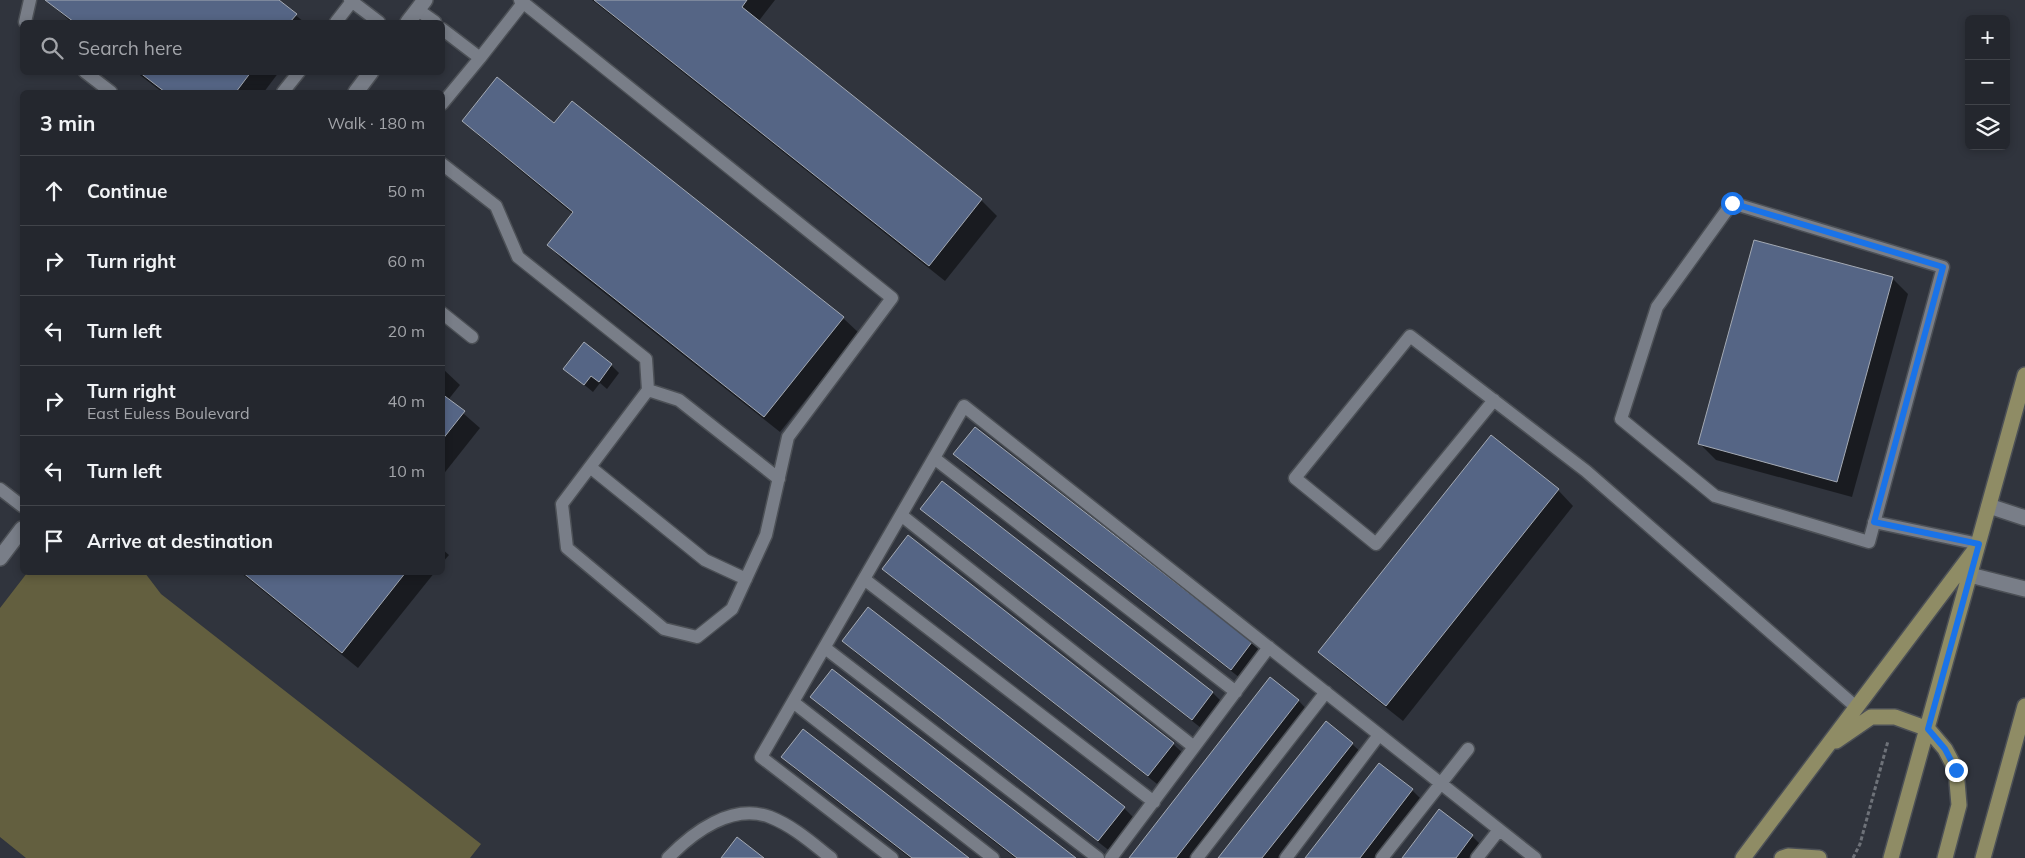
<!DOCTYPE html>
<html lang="en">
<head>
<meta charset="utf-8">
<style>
	:root { --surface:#24272e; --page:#2c2f36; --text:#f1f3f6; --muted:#a3a5aa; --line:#41444a }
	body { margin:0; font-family:Mulish,sans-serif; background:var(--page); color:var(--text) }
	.controls { position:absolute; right:15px; top:15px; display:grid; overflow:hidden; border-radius:8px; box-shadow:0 2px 8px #0003 }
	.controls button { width:45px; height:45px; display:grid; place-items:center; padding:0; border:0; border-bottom:1px solid var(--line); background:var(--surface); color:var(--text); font:25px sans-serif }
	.stop { position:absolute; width:15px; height:15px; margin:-11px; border:4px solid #1a73e8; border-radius:50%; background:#fff }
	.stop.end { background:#1a73e8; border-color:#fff; box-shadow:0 1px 5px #0008 }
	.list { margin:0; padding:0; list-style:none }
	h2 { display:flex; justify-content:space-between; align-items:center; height:65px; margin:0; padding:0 20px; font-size:21px }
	h2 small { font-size:16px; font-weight:400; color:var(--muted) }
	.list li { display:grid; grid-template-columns:32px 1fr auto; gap:15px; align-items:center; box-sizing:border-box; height:70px; padding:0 20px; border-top:1px solid var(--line) }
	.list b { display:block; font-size:19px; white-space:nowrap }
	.list p { margin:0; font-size:16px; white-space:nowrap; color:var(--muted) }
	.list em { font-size:16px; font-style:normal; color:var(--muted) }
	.icon { flex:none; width:28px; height:28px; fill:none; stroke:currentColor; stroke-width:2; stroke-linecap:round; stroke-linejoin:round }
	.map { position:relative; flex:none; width:2025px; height:858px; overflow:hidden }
	.search { position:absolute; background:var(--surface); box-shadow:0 2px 8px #0003; left:20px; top:20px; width:425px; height:55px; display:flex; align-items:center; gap:12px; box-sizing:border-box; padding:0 18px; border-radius:8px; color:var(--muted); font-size:19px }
	.panel { position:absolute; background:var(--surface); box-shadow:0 2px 8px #0003; left:20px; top:90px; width:425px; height:485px; border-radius:8px }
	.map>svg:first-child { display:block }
	.green { fill:#635f3f }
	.shadow { fill:#0007 }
	.building { fill:#556585; stroke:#a4aab4 }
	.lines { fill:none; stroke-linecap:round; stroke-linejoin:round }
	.lane-casing { stroke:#4c5056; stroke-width:15 }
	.street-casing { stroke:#4c5056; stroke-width:18 }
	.secondary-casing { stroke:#4c5056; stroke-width:18 }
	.primary-casing { stroke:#4c5056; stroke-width:18 }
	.path { stroke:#6e7279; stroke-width:3; stroke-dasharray:4 2.5; stroke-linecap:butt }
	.lane { stroke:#797e88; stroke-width:12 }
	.street { stroke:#797e88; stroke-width:15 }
	.secondary { stroke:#797e88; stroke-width:15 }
	.primary { stroke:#8f8c65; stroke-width:15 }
	.route { stroke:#1a73e8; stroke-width:6 }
</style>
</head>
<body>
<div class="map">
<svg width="2025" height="858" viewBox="0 0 2025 858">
	<rect width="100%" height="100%" fill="#30343d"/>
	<!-- green -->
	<path class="green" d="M27,573H145L161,594L481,844L470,858H26L0,837V608Z"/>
	<!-- shadow -->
	<path class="shadow" d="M46,0H277L304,22H71Z
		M592,0H775L758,22L981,200L997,216L945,281Z
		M136,72H279L264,92H162Z
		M464,121L554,125L843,318L859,333L780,432L564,261L548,245L573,214L480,137Z
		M1892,278L1908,294L1852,497L1716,460L1700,444Z
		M611,365L619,373L607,389L600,383L593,392L565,369Z
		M442,368L460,385L448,400L480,428L442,476Z
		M975,429L1252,643L1264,655L1244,681L967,467L955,454Z
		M942,483L1213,693L1225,705L1205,731L934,521L922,509Z
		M1558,490L1573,506L1403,721L1336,668L1320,652Z
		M442,549L449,555L442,563Z
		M884,569L1173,744L1186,756L1161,787L896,581Z
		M240,572H435L358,668Z
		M844,641L1124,808L1136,820L1111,852L856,653Z
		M812,697L1074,858H1015L824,709Z
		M1298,700L1310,713L1198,858H1131Z
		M1352,744L1365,756L1284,858H1220Z
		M783,757L967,858H910L795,769Z
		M1379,765L1412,790L1425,803L1382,858H1307Z
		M1439,811L1472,836L1485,849L1477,858H1403Z"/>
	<!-- building -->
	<path class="building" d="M45,0H279L297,14L290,22H74Z
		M594,0H747L742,7L982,199L929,266Z
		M139,72H251L236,92H165Z
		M497,77L554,123L572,101L844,317L764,417L547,245L573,212L462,121Z
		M1754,240L1893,277L1837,482L1698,444Z
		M584,342L612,364L599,382L591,376L584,385L563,369Z
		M442,394L465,411L442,440Z
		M975,427L1252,642L1231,670L953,454Z
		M1491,435L1559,489L1386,706L1318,652Z
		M942,481L1213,692L1192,720L920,509Z
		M908,535L1174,743L1148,776L882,569Z
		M242,572H406L342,653Z
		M868,607L1125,807L1098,841L842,641Z
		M832,669L1076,858H1017L810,697Z
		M1270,677L1299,700L1176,858H1129Z
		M1326,721L1353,743L1262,858H1218Z
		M803,729L969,858H912L781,757Z
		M1379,763L1413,789L1360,858H1305Z
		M1439,809L1473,835L1456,858H1402Z
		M737,837L764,858H721Z"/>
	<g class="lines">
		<defs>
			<path id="lane" d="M350,0L379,22
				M418,10L435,22
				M25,22L30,0
				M336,22L353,0
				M442,29L480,58L523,3
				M85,72L111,92
				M283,92L299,72
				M442,104L480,58
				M442,164L496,206L518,257L646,359L648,390L562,504L567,548L664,629L697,637L732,609L766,535L788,437L892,298L520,0
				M1732,203L1943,267L1869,542L1715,496L1621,419L1657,307Z
				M442,313L472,337
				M648,390L679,400L779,479
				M1494,400L1376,544L1295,478L1410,336L1586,471L1856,707
				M934,458L1236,692
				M590,467L705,560L746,579
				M0,489L22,506
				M901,515L1194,747
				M1874,522L1979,544
				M864,579L1154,802
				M825,648L1098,858
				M793,702L993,858
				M668,858C693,832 732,803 770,817C793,826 812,843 831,858
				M892,858L761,757L964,406L1535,858
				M1111,858L1269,647
				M1197,858L1326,692
				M1286,858L1379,735
				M1382,858L1468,749
				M1477,858L1499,830"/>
			<path id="street" d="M408,22L425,0
				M356,92L371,72
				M0,558L22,529"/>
			<path id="secondary" d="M1989,506L2025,518
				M1970,575L2025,589"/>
			<path id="primary" d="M1836,741L1871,717H1895L1928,729L1945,749L1956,770L1959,805L1945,858
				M1743,858L1974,551
				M1782,858L1788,856L1819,858
				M1891,858L2025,375
				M1983,858L2025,706"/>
		</defs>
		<!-- lane casing -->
		<use href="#lane" class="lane-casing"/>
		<!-- street casing -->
		<use href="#street" class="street-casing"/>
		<!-- secondary casing -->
		<use href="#secondary" class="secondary-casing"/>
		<!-- primary casing -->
		<use href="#primary" class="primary-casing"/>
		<!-- path -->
		<path class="path" d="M1853,858L1860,844L1888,741"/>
		<!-- lane -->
		<use href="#lane" class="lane"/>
		<!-- street -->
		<use href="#street" class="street"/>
		<!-- secondary -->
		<use href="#secondary" class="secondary"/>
		<!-- primary -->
		<use href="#primary" class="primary"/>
	</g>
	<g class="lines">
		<!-- route -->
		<path class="route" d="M1732,203L1943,267L1874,522L1979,544L1928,729L1945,749L1956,770"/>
	</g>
</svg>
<div class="controls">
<button>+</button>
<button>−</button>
<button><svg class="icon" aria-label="layers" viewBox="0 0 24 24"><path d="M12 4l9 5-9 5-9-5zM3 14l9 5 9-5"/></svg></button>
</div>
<div class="stop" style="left:1732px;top:203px"></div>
<div class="stop end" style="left:1956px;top:770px"></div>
<div class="search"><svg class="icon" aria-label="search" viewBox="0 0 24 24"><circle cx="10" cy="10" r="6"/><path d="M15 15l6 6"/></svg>Search here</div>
<section class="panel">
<h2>3 min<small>Walk · 180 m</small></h2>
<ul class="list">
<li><svg class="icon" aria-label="ahead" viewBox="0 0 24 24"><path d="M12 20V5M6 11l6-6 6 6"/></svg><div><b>Continue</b></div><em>50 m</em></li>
<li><svg class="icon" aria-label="right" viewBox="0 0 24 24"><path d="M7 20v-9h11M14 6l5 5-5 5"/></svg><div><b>Turn right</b></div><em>60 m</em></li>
<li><svg class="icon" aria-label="left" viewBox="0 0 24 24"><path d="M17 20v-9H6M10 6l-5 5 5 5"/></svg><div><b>Turn left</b></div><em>20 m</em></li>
<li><svg class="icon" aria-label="right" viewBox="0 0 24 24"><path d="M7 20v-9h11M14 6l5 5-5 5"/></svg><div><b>Turn right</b><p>East Euless Boulevard</p></div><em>40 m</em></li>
<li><svg class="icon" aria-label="left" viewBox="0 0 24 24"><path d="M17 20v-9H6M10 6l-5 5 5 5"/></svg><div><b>Turn left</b></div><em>10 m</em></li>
<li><svg class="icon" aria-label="arrive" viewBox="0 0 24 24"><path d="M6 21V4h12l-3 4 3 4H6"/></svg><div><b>Arrive at destination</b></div></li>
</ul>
</section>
</div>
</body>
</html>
